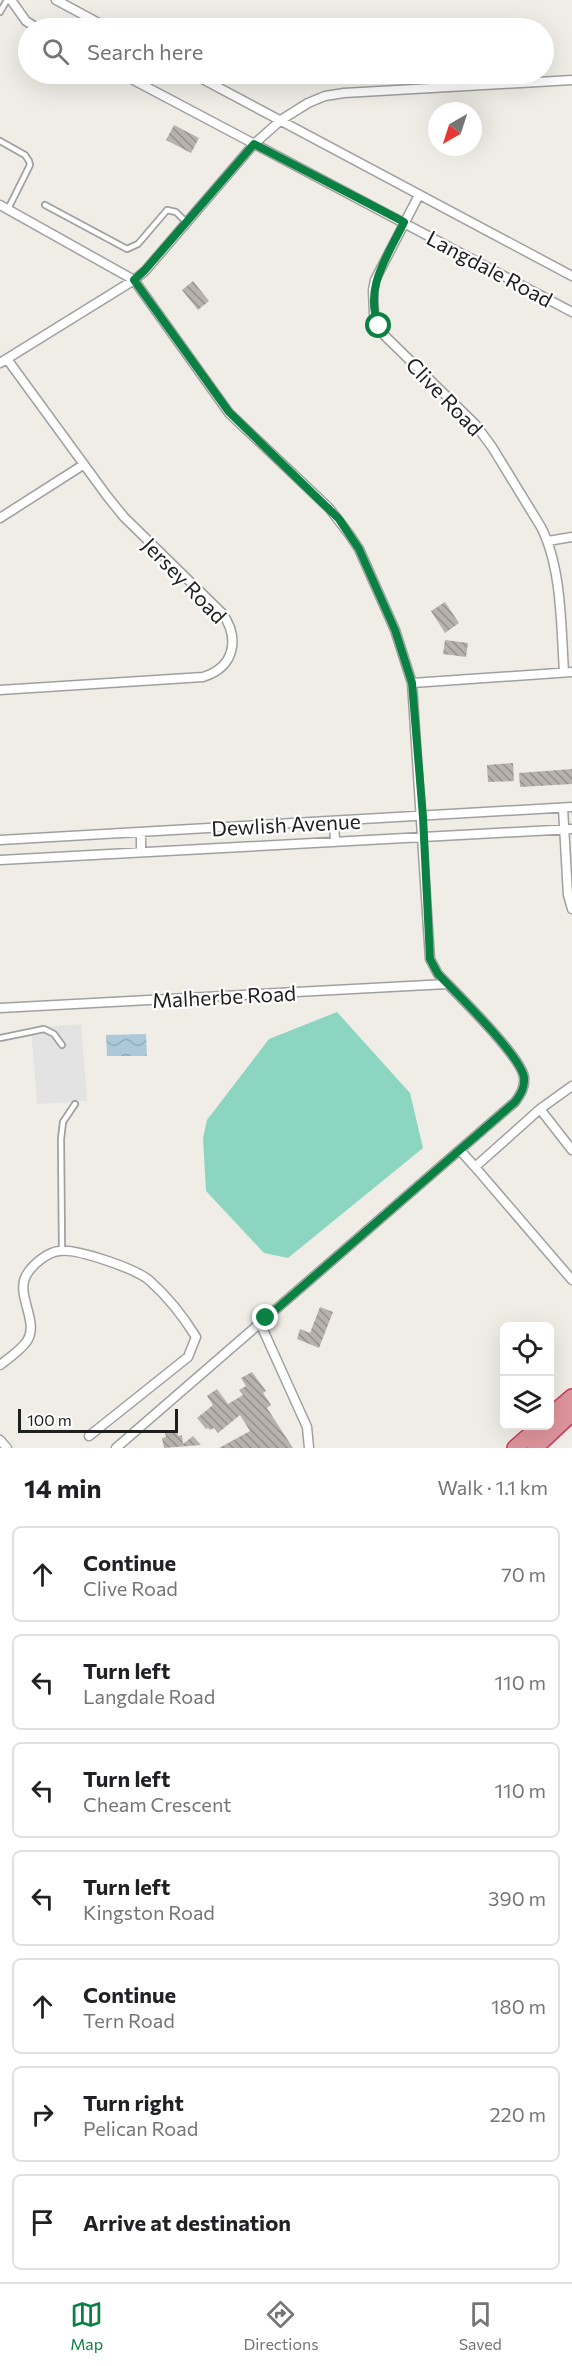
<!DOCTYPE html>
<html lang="en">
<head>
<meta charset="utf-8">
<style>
	:root { --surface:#fff; --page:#f2f2f2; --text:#202124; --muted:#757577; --line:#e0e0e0; --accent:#0b8043 }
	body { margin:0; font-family:Commissioner,sans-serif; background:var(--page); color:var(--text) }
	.controls { position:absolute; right:18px; bottom:18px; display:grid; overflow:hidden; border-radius:9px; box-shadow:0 6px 24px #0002 }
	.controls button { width:54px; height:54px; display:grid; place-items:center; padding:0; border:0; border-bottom:2px solid var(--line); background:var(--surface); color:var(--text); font:30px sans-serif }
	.compass { position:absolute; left:428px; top:102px; width:54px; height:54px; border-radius:50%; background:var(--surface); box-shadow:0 6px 24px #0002; rotate:219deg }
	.scale { position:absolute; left:18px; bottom:15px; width:160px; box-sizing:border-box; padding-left:6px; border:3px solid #1f1f1f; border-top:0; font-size:16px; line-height:21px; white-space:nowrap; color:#1f1f1f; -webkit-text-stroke:4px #fff; paint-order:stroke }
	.stop { position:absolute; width:18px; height:18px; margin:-14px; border:4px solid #0b8043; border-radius:50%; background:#fff }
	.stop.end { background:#0b8043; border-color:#fff; box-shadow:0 2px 6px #0008 }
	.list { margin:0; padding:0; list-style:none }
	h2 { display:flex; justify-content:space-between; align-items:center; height:78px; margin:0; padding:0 24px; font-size:26px }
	h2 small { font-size:20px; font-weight:400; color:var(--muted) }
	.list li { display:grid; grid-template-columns:39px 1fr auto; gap:18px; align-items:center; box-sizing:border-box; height:96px; margin:0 12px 12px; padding:0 12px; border:2px solid var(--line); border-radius:9px }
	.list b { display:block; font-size:22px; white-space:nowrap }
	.list p { margin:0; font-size:20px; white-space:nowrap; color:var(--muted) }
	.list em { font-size:20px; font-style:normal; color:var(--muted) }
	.icon { flex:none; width:33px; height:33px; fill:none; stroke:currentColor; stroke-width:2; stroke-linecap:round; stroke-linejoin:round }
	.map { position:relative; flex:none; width:572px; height:1448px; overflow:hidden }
	.search { position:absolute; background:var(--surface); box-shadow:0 6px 24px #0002; left:18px; right:18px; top:18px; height:66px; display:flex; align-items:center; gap:15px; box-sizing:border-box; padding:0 21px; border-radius:33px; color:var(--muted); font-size:22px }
	.sheet { height:834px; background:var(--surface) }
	nav { display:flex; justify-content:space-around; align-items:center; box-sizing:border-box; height:84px; border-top:2px solid var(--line); background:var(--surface); font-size:16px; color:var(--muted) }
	nav a { display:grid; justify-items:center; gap:3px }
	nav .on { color:var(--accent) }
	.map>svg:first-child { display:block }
	.pitch { fill:#8cd6c1 }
	.parking { fill:#e3e3e3 }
	.water { fill:url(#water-waves) }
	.building { fill:url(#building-back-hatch) }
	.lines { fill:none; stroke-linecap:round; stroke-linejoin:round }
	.lane-casing { stroke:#a0a0a0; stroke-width:8 }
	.street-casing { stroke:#a0a0a0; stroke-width:11 }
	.highway-casing { stroke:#ca365a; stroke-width:18 }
	.lane { stroke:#fff; stroke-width:4.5 }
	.street { stroke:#fff; stroke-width:8 }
	.highway { stroke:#de959c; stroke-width:15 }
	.route { stroke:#0b8043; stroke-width:8 }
	.labels { text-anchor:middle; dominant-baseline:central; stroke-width:4.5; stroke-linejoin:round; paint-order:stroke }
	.street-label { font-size:21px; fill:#1f1f1f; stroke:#fff }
</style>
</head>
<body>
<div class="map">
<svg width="572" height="1448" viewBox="0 0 572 1448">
	<defs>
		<pattern id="water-waves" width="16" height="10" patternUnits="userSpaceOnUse" patternTransform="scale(1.5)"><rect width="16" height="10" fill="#abc9d8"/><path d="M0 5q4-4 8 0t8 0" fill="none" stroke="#93acb9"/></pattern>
		<pattern id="building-back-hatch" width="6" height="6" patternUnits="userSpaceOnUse" patternTransform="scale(1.5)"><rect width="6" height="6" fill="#b8b2ac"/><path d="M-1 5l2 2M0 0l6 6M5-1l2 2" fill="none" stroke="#95908b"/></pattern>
	</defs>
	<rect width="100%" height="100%" fill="#efede6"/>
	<!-- pitch -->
	<path class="pitch" d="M337,1012L410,1093L423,1148L288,1258L264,1253L206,1191L203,1138L207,1120L269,1039Z"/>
	<!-- parking -->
	<path class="parking" d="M81,1024L87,1101L37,1104L31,1028Z"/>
	<!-- water -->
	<path class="water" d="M146,1034L147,1056H107L106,1035Z"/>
	<!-- building -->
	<path class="building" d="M174,125L199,138L191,153L166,140Z
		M193,281L209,301L198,310L182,290Z
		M445,602L459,623L445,633L431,611Z
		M445,640L468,643L466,657L443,654Z
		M513,763L514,781L488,782L487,765Z
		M572,769V784L520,787L519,773Z
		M320,1307L333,1312L319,1348L297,1339L300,1329L310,1333Z
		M252,1372L266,1391L263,1393L271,1405L267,1408L293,1448H219L250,1431L240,1415L218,1433L214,1428L210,1430L208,1428L206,1429L197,1418L213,1405L207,1396L217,1389L228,1404L243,1395L239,1390L246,1386L241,1378Z
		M177,1431L178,1436L182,1435L183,1444L193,1436L201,1445L164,1448L162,1438L166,1437L165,1433Z"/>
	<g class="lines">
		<defs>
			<path id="lane" d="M0,12L7,0
				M0,141L25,155L29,161L30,165L8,209
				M45,205L127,249L138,244L167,210L176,212L186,222
				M0,1038L44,1029L54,1034L62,1045
				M62,1250L61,1139L63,1122L75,1104"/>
			<path id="street" d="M11,0L26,21L37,28
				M56,0L108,28
				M122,74L572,312
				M193,74L572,276
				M419,195L375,280L373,290L374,314L385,336L475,424L492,447L541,527C562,568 561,627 564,672
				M0,205L134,280L229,413L329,508L349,534L359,549L395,630L412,683L430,959L438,974C456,993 520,1055 524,1077C525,1087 521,1094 515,1102L116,1448
				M0,363L134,280L145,271L254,144L281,120L308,103L325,96L344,93L572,80
				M0,518L83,465
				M548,541L572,537
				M412,683L572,672
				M0,690L203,677C235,667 240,638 222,613L124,517L107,496L7,359
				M563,808L568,895L572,909
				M334,821L335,842
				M0,840L572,807
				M141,852V832
				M0,860L572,829
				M0,1008L447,984
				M540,1109L572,1086
				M460,1150L475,1167L540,1109L572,1150
				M475,1167L572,1280
				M260,1323L307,1427L309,1448
				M0,1365C9,1358 21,1350 27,1341C40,1321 14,1294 27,1274C33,1264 48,1252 59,1251C76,1248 137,1269 150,1281C168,1297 183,1316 196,1337L188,1357L89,1436
				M0,1440L7,1448"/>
			<path id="highway" d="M550,1416L572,1397
				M515,1448L540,1426
				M535,1448L572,1413"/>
		</defs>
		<!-- lane casing -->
		<use href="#lane" class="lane-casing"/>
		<!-- street casing -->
		<use href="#street" class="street-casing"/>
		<!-- highway casing -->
		<use href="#highway" class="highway-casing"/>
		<!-- lane -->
		<use href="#lane" class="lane"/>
		<!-- street -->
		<use href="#street" class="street"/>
		<!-- highway -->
		<use href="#highway" class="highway"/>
	</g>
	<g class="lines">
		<!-- route -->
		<path class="route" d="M266,1318L515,1102C521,1094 525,1087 524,1077C520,1055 456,993 438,974L430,959L423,817L412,683L395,630L359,549L339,519L229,412L134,280L145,270L254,144L404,222C388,256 363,288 379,326"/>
	</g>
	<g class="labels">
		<!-- street labels -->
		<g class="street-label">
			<text transform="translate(490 268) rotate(28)">Langdale Road</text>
			<text transform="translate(445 396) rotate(46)">Clive Road</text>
			<text transform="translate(185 580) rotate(46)">Jersey Road</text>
			<text transform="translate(286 824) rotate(-3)">Dewlish Avenue</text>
			<text transform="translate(224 996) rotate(-3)">Malherbe Road</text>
		</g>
	</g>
</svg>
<div class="controls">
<button><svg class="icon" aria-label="locate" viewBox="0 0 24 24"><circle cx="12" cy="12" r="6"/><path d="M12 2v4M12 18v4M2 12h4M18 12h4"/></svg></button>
<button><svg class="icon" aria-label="layers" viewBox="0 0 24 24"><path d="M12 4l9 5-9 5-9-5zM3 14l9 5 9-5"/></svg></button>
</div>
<svg class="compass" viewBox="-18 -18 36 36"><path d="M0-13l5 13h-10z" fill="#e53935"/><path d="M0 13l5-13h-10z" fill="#757577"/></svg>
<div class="scale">100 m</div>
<div class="stop" style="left:379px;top:326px"></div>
<div class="stop end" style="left:266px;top:1318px"></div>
<div class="search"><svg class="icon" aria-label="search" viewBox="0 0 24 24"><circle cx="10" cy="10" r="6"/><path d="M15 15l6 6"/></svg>Search here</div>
</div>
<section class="sheet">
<h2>14 min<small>Walk · 1.1 km</small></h2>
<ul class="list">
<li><svg class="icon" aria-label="ahead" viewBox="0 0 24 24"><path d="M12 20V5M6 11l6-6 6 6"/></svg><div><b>Continue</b><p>Clive Road</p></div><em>70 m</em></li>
<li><svg class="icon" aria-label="left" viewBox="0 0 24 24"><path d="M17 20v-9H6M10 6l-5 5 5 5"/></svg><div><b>Turn left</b><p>Langdale Road</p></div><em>110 m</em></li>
<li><svg class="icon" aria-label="left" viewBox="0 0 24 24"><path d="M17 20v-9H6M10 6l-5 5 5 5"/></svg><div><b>Turn left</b><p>Cheam Crescent</p></div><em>110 m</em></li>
<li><svg class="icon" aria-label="left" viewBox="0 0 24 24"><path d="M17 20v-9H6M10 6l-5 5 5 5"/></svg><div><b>Turn left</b><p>Kingston Road</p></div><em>390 m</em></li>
<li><svg class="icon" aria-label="ahead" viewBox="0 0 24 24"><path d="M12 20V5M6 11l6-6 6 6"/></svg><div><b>Continue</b><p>Tern Road</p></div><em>180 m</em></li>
<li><svg class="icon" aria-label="right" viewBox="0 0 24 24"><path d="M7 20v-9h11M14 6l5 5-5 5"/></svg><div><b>Turn right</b><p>Pelican Road</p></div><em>220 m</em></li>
<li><svg class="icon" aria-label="arrive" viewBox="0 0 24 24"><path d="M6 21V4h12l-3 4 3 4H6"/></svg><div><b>Arrive at destination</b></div></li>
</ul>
</section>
<nav>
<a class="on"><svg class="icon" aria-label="map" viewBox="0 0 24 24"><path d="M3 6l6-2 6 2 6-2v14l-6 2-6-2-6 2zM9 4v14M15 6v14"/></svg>Map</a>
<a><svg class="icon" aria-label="directions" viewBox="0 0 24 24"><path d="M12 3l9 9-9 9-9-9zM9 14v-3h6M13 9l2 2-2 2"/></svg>Directions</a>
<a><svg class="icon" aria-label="saved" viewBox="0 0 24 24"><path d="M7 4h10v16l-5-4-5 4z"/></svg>Saved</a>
</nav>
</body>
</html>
